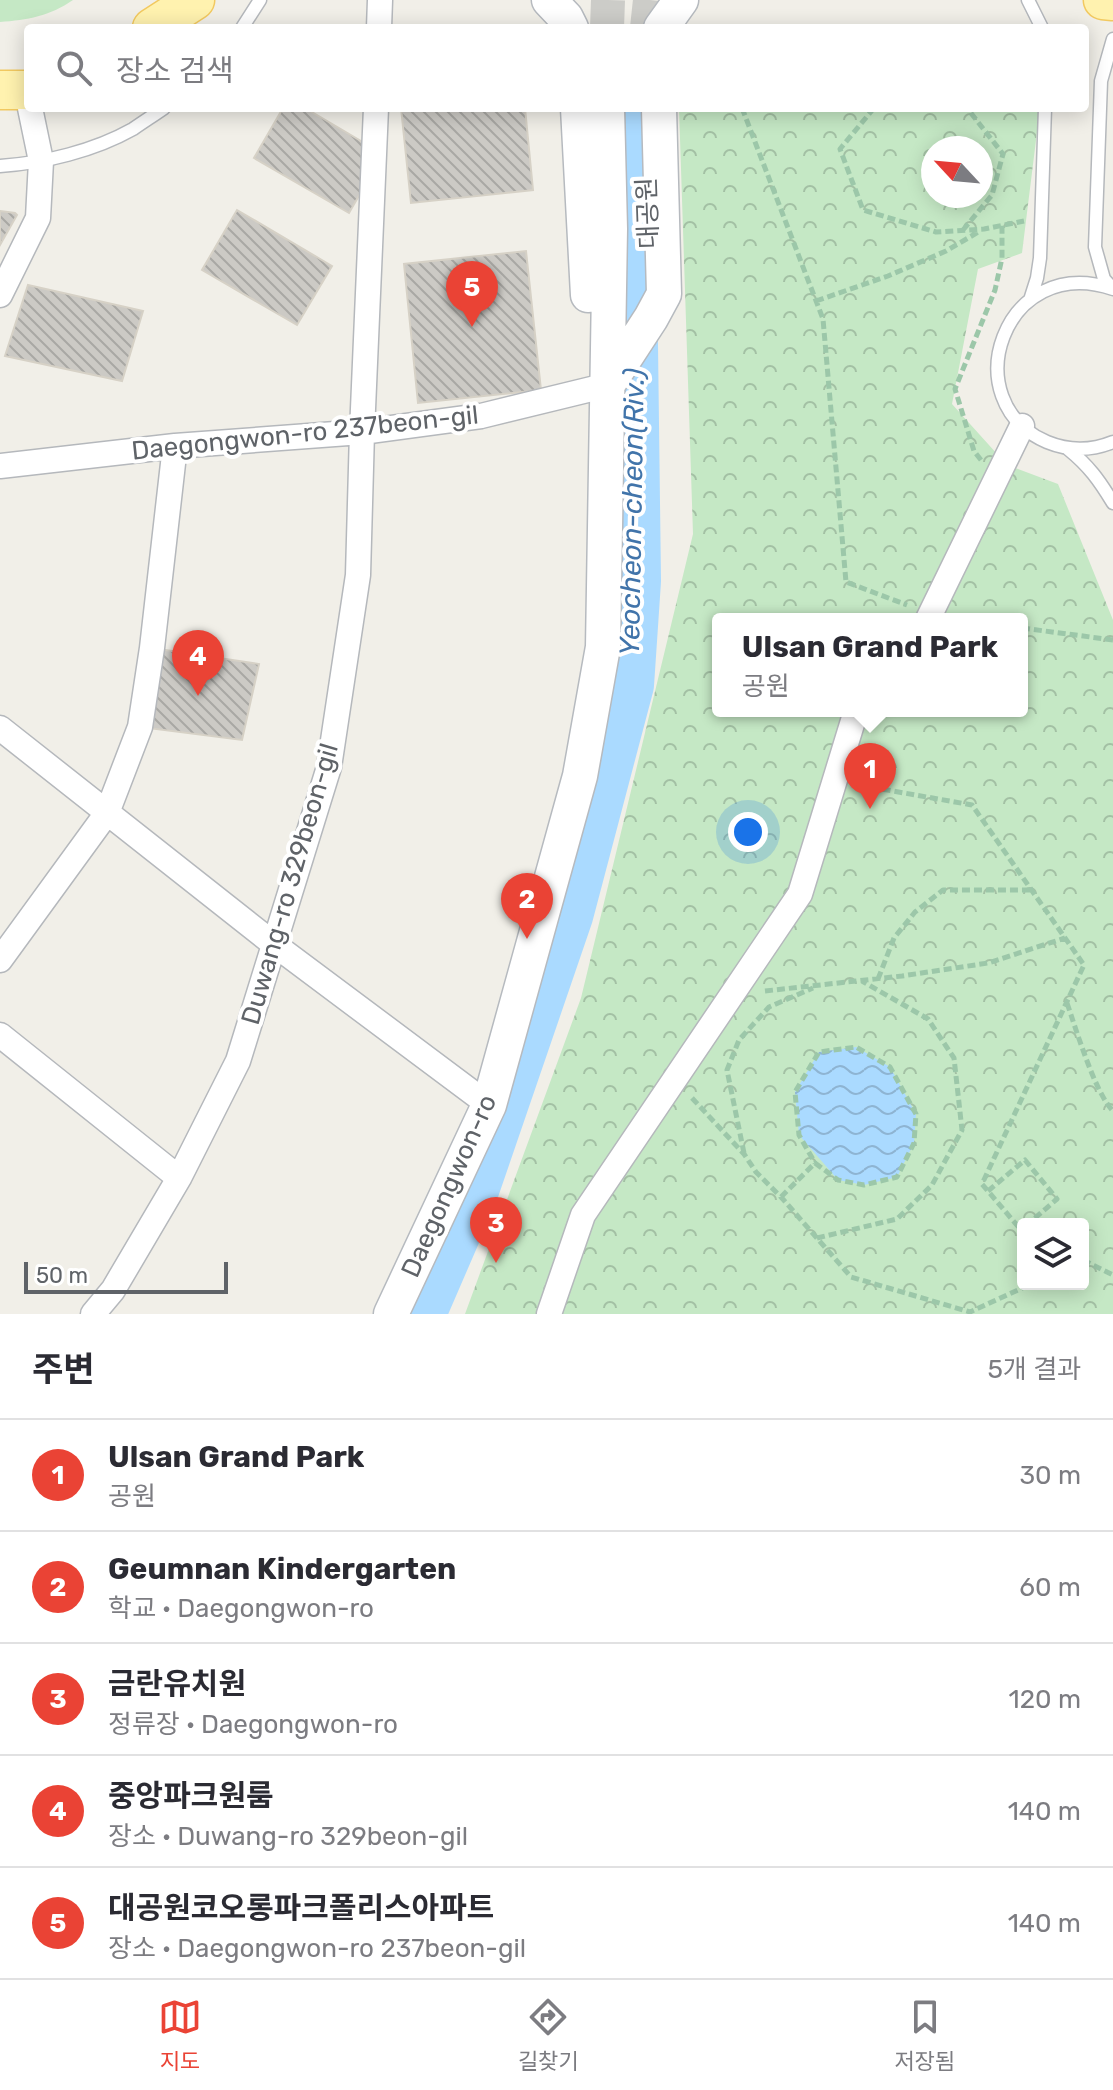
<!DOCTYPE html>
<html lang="ko">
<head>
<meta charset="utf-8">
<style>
	:root { --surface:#fff; --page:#f2f2f3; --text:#2b2b33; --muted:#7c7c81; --line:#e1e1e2; --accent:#ea4335 }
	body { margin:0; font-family:Rubik,"Noto Sans KR",sans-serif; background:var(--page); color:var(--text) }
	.controls { position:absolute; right:24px; bottom:24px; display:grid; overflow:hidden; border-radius:8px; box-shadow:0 4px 20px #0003 }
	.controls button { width:72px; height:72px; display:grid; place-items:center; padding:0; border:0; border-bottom:2px solid var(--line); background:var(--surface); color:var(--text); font:40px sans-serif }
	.compass { position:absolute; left:921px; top:136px; width:72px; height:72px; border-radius:50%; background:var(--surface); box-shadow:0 4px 20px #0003; rotate:296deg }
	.scale { position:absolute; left:24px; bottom:20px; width:204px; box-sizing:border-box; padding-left:8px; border:4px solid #5f6368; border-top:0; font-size:22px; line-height:28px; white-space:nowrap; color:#5f6368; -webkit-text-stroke:6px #fff; paint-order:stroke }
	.you { position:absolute; left:748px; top:832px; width:28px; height:28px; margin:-20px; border:6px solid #fff; border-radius:50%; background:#1a73e8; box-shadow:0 0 0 12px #1a73e833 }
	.badge { display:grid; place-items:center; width:52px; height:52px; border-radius:50%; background:var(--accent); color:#fff; font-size:26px; font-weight:700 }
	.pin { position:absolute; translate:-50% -66px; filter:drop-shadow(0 2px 4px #0008) }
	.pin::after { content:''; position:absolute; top:42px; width:28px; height:24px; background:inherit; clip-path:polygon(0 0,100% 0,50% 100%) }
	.popup { position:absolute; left:712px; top:613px; width:316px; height:104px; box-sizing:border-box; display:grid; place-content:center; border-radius:8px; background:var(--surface); filter:drop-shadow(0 2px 6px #0005); font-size:26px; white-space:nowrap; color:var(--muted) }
	.popup b { font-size:30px; color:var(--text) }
	.popup::after { content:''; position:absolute; left:50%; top:100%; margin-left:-16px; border:16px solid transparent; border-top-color:var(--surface) }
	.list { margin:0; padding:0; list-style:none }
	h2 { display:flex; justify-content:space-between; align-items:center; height:104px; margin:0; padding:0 32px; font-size:34px }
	h2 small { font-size:26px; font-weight:400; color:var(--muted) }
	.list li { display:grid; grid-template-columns:52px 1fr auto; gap:24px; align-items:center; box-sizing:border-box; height:112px; padding:0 32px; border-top:2px solid var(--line) }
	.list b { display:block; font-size:30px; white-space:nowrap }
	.list p { margin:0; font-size:26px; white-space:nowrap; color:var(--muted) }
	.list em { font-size:26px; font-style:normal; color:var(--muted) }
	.icon { flex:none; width:44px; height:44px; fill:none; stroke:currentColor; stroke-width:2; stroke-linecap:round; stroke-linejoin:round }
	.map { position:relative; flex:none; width:1113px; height:1314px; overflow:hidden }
	.search { position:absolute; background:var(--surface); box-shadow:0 4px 20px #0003; left:24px; right:24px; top:24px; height:88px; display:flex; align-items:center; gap:20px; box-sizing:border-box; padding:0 28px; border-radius:8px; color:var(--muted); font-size:30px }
	.sheet { height:664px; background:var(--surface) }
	nav { display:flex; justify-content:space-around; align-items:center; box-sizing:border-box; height:112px; border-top:2px solid var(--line); background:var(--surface); font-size:22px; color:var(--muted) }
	nav a { display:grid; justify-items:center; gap:4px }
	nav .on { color:var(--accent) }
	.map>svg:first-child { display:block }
	.green { fill:#c5e8c5 }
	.park { fill:url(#park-crowns); fill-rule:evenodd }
	.water { fill:url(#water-waves) }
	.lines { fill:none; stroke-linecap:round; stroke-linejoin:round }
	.river { stroke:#aadaff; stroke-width:50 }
	.building { fill:url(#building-back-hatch); stroke:#d6d1c6; stroke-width:2 }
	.secondary-tunnel { stroke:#ccccc8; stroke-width:34; stroke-dasharray:34 17; stroke-linecap:butt }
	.lane-casing { stroke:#b5b8bc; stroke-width:15 }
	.street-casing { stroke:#b5b8bc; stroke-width:27 }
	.secondary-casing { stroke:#b6babf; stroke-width:37 }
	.primary-casing { stroke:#f2c960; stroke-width:41 }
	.path { stroke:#9cc7a9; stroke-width:5; stroke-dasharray:8 4; stroke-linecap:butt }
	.lane { stroke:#fff; stroke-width:12 }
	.street { stroke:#fff; stroke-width:24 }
	.secondary { stroke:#fff; stroke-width:34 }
	.primary { stroke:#fff2af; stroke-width:38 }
	.labels { text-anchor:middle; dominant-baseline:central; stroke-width:8; stroke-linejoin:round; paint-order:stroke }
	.street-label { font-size:26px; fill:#5f6368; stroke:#fff }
	.water-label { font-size:28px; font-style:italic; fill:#4174aa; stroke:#fff }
</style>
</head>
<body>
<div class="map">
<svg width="1113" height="1314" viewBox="0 0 1113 1314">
	<defs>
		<pattern id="park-crowns" width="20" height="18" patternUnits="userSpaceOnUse" patternTransform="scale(2)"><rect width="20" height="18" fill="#c5e8c5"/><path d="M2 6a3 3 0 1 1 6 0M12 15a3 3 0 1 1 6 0" fill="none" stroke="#a3c0a4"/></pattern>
		<pattern id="water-waves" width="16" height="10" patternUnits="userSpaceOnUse" patternTransform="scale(2)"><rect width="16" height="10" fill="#aadaff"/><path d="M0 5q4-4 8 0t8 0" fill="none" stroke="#8eb4d2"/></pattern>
		<pattern id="building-back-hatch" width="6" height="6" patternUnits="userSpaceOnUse" patternTransform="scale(2)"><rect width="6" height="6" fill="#cccac5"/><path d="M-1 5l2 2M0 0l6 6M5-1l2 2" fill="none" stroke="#a9a8a4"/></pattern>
	</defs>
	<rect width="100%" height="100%" fill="#f1efe8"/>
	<!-- green -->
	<path class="green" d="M0,0H73C50,16 27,20 0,22Z"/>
	<!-- park -->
	<path class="park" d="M679,108H1040L1022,253L978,269L952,404L1007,465L1058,484L1113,620V1314H465L581,998L693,534ZM933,148H981V196H933ZM718,619H1022V711H718ZM1023,1224H1083V1284H1023Z"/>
	<!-- water -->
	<path class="water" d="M856,1047L890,1067L916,1114L914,1143L897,1177L864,1185L838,1180L799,1135L795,1092L819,1052Z"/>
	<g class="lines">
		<!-- river -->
		<path class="river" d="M421,1314L472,1196L568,916L629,685L636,581L630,108"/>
	</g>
	<!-- building -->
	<path class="building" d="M283,108H305L383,154L349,213L254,158Z
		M401,108H525L533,190L411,203Z
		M237,210L332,266L297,325L202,270Z
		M0,211L15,213L17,215L0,245Z
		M526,251L541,390L418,403L404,264Z
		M28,285L143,311L122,381L5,356Z
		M152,648L259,664L242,740L140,727Z"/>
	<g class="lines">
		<!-- secondary-tunnel -->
		<path class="secondary-tunnel" d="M607,28L608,0
			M647,28L650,0"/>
		<defs>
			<path id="lane" d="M1028,0L1042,28
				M242,28L260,0
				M1113,39L1101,81L1095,247L1104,279L1113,289
				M0,166C44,163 94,151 133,129C143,122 154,115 164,108
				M1113,289C1003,252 953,402 1047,442C1069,451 1091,451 1113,442
				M1030,300L1037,278L1040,258L1045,108
				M1068,449C1089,466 1099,480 1113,503"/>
			<path id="street" d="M379,28L380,0
				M0,295L38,218L41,161L30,108
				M0,466L175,446L362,432L481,416L608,385
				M928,619L1022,426
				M0,728L275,945L489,1105
				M0,960L107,813L140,727L152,648L175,446
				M0,1035L179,1178
				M93,1314L113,1290L179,1178L238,1061L329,767L358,575L362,432L376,108
				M549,1314L583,1215L800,894L856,711"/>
			<path id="secondary" d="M549,0L566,18L571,28
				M661,28L681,0
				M578,108L588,295
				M608,384L651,318L664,294L659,108
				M391,1314L489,1105L580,776L603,647L610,229L607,108"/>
			<path id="primary" d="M1103,0L1113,1
				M152,28L195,0
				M0,90H28"/>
		</defs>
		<!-- lane casing -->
		<use href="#lane" class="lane-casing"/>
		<!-- street casing -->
		<use href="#street" class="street-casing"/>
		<!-- secondary casing -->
		<use href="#secondary" class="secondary-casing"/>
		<!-- primary casing -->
		<use href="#primary" class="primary-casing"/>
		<!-- path -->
		<path class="path" d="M742,108L823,319L846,582L907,605
			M874,108L840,149L863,210L936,232L984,229L1024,221
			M963,230L992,195L1003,154L967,108
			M816,301L888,276L946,251L980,231
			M981,460L974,451L955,389L995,290L1002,258V225
			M1022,628L1113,640
			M859,785L972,805L1084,965L982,1184L1021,1230L1023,1228
			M878,979L894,938L915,912L943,890H1030
			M765,991L902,976L988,963L1065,938
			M1067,1003C1076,1029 1095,1093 1113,1111
			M692,1098L744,1154L756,1172L781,1197L851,1277L970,1312L1031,1284
			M744,1153L727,1070L739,1040L769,1007L813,988
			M988,1191L1025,1160L1057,1199L1028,1224
			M781,1197L815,1163L838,1180L864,1185L897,1177L914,1143L916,1114L890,1067L856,1047L819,1052L795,1092L799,1135L815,1163
			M817,1238L897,1219L932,1185L962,1130L954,1058L928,1019L862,981
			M1083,1260L1113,1275"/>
		<!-- lane -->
		<use href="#lane" class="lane"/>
		<!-- street -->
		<use href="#street" class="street"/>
		<!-- secondary -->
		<use href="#secondary" class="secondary"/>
		<!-- primary -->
		<use href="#primary" class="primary"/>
	</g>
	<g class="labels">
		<!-- street labels -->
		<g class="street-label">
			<text transform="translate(648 213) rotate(-92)">대공원</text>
			<text transform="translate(305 433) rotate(-6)">Daegongwon-ro 237beon-gil</text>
			<text transform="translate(290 884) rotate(-74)">Duwang-ro 329beon-gil</text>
			<text transform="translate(449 1186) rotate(-66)">Daegongwon-ro</text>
		</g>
		<!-- water labels -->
		<g class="water-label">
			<text transform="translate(632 512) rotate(-89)">Yeocheon-cheon(Riv.)</text>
		</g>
	</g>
</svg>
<div class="controls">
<button><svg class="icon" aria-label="layers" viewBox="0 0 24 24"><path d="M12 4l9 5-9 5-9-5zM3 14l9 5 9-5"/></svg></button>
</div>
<svg class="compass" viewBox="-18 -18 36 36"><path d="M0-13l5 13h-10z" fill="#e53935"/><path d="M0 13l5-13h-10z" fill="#7c7c81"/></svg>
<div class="scale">50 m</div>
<div class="you"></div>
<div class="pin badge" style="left:870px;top:809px">1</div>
<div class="popup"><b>Ulsan Grand Park</b>공원</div>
<div class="pin badge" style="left:527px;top:939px">2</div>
<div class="pin badge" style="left:496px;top:1263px">3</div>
<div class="pin badge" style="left:198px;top:696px">4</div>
<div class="pin badge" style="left:472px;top:327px">5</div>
<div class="search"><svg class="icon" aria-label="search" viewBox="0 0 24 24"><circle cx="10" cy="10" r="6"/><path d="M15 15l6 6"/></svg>장소 검색</div>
</div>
<section class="sheet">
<h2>주변<small>5개 결과</small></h2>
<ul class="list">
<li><span class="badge">1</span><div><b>Ulsan Grand Park</b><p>공원</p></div><em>30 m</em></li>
<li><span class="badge">2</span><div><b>Geumnan Kindergarten</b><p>학교 · Daegongwon-ro</p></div><em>60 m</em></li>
<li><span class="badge">3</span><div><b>금란유치원</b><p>정류장 · Daegongwon-ro</p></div><em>120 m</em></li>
<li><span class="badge">4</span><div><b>중앙파크원룸</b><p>장소 · Duwang-ro 329beon-gil</p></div><em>140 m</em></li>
<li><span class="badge">5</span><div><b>대공원코오롱파크폴리스아파트</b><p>장소 · Daegongwon-ro 237beon-gil</p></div><em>140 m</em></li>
</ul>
</section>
<nav>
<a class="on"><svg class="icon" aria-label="map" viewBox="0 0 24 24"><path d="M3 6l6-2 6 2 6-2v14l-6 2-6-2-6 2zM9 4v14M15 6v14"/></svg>지도</a>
<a><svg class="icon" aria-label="directions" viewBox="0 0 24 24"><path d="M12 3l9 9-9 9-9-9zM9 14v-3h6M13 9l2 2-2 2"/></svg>길찾기</a>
<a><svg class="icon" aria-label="saved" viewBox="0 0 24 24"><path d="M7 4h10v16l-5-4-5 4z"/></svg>저장됨</a>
</nav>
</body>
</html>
